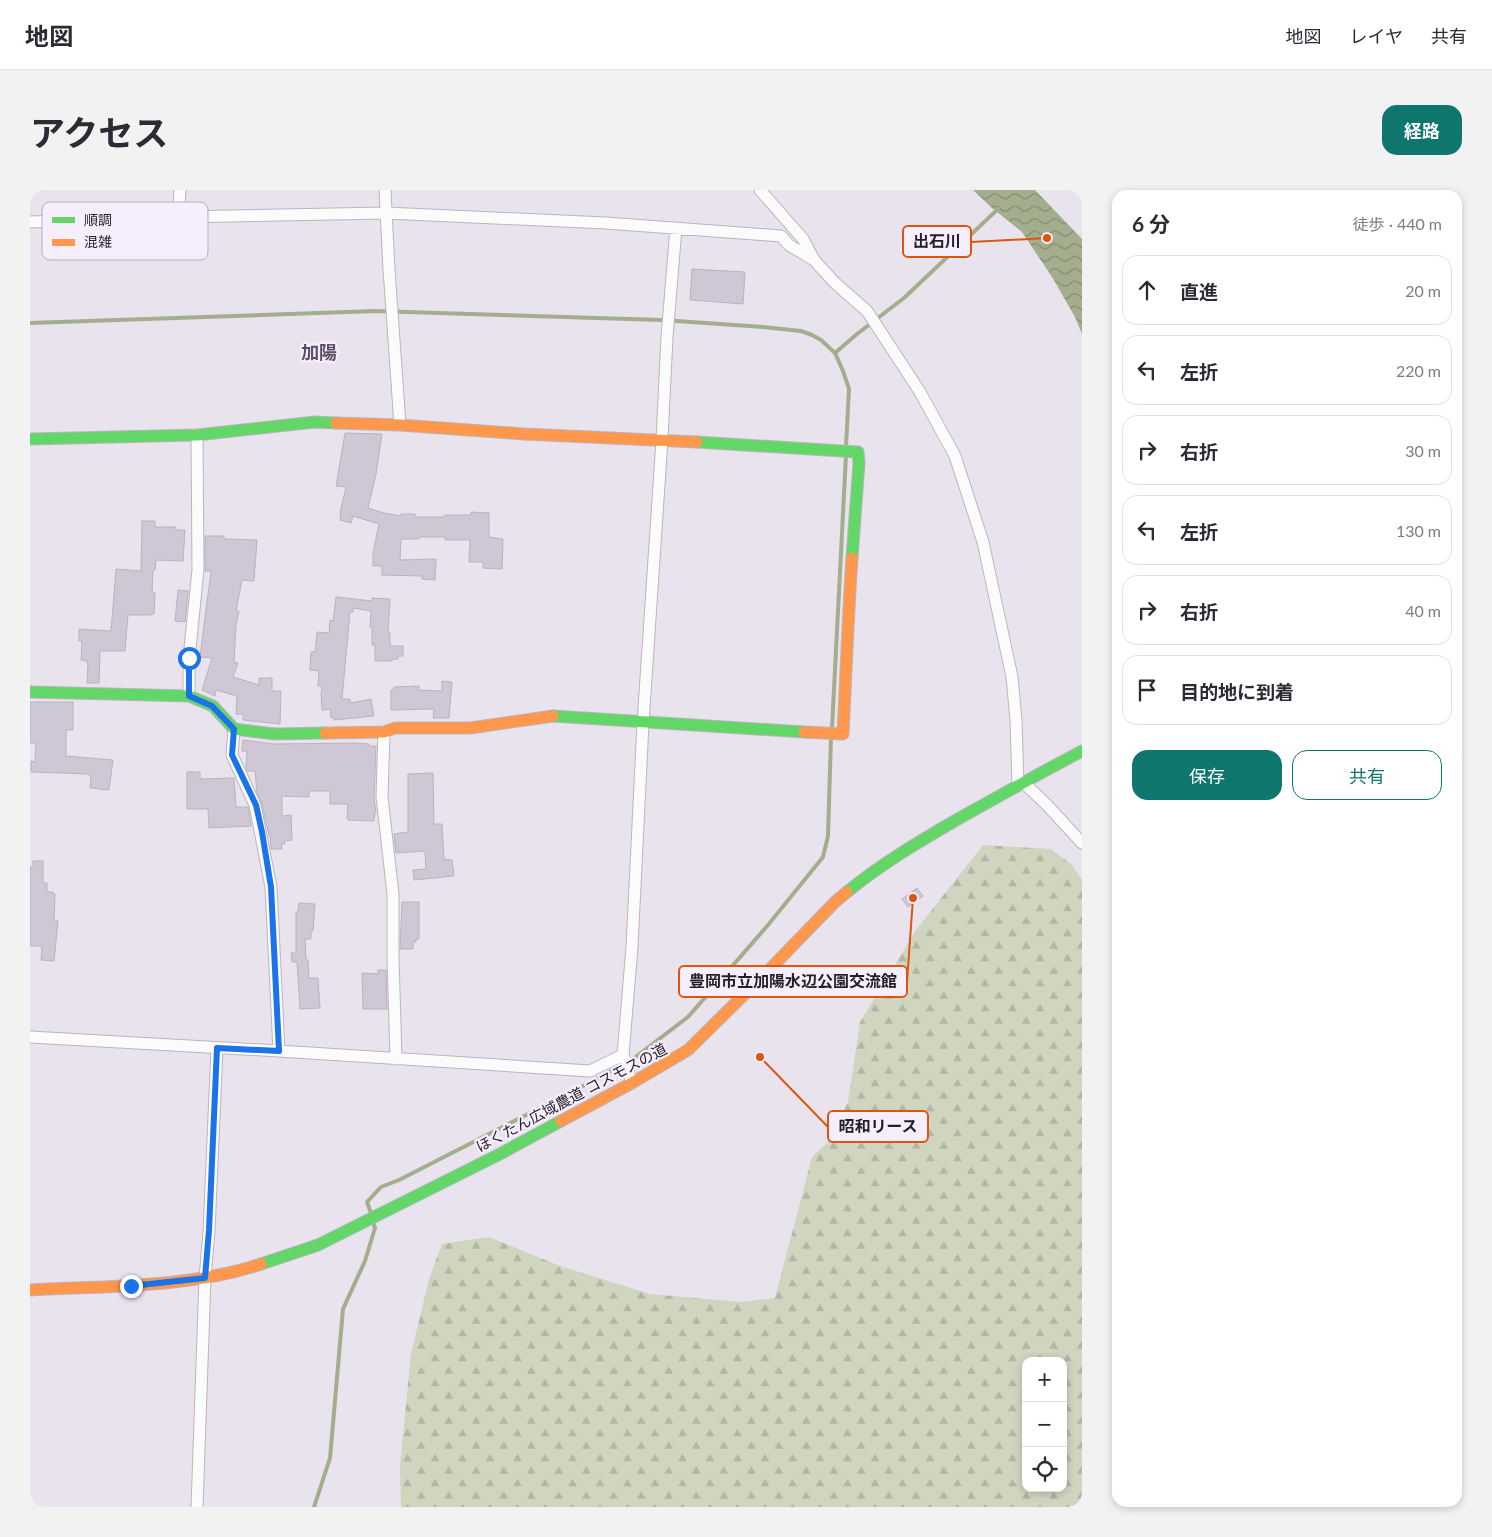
<!DOCTYPE html>
<html lang="ja">
<head>
<meta charset="utf-8">
<style>
	:root { --surface:#fff; --page:#f2f2f3; --text:#2b2b33; --muted:#7c7c81; --line:#e1e1e2; --accent:#0f766e }
	body { margin:0; font-family:Lato,"Noto Sans JP",sans-serif; background:var(--page); color:var(--text) }
	.controls { position:absolute; right:15px; bottom:15px; display:grid; overflow:hidden; border-radius:10px; box-shadow:0 2px 8px #0003 }
	.controls button { width:45px; height:45px; display:grid; place-items:center; padding:0; border:0; border-bottom:1px solid var(--line); background:var(--surface); color:var(--text); font:25px sans-serif }
	.stop { position:absolute; width:15px; height:15px; margin:-11px; border:4px solid #1a73e8; border-radius:50%; background:#fff }
	.stop.end { background:#1a73e8; border-color:#fff; box-shadow:0 1px 5px #0008 }
	.list { margin:0; padding:0; list-style:none }
	h2 { display:flex; justify-content:space-between; align-items:center; height:65px; margin:0; padding:0 20px; font-size:21px }
	h2 small { font-size:16px; font-weight:400; color:var(--muted) }
	.list li { display:grid; grid-template-columns:32px 1fr auto; gap:15px; align-items:center; box-sizing:border-box; height:70px; margin:0 10px 10px; padding:0 10px; border:1px solid var(--line); border-radius:15px }
	.list b { display:block; font-size:19px; white-space:nowrap }
	.list em { font-size:16px; font-style:normal; color:var(--muted) }
	.actions { display:flex; gap:10px; padding:15px 20px }
	.actions a { flex:1; padding:11px 0; border:1px solid var(--accent); border-radius:15px; text-align:center; font-size:18px; color:var(--accent) }
	.actions .main { background:var(--accent); color:#fff }
	.icon { flex:none; width:28px; height:28px; fill:none; stroke:currentColor; stroke-width:2; stroke-linecap:round; stroke-linejoin:round }
	.map { position:relative; flex:none; width:1052px; height:1317px; overflow:hidden; border-radius:15px }
	header { display:flex; align-items:center; gap:30px; box-sizing:border-box; height:70px; padding:0 25px; background:var(--surface); border-bottom:1px solid var(--line) }
	header strong { font-size:24px }
	nav { display:flex; gap:28px; margin-inline-start:auto; font-size:18px }
	.intro { display:flex; align-items:center; justify-content:space-between; box-sizing:border-box; height:120px; padding:0 30px }
	h1 { margin:0; font-size:35px }
	.button { padding:12px 22px; border-radius:15px; background:var(--accent); color:#fff; font-size:18px; font-weight:700 }
	main { display:flex; gap:30px; padding:0 30px }
	aside { flex:1; background:var(--surface); border-radius:15px; box-shadow:0 2px 8px #0003 }
	.map>svg:first-child { display:block }
	.forest { fill:url(#forest-firs); fill-rule:evenodd }
	.water { fill:url(#water-waves) }
	.lines { fill:none; stroke-linecap:round; stroke-linejoin:round }
	.stream { stroke:#a4ad8d; stroke-width:4 }
	.building { fill:#cfc7d5; stroke:#b8b3bc }
	.street-casing { stroke:#bab5bd; stroke-width:13 }
	.fast-casing { stroke:#bab5bd; stroke-width:13 }
	.slow-casing { stroke:#bab5bd; stroke-width:13 }
	.street { stroke:#fcfbfc; stroke-width:11 }
	.fast { stroke:#63d668; stroke-width:11 }
	.slow { stroke:#ff974d; stroke-width:11 }
	.route { stroke:#1a73e8; stroke-width:6 }
	.labels { text-anchor:middle; dominant-baseline:central; stroke-width:4.5; stroke-linejoin:round; paint-order:stroke }
	.street-label { font-size:15px; fill:#241f27; stroke:#f6edfd }
	.quarter-label { font-size:18px; font-weight:bold; fill:#5a5061; stroke:#f6edfd }
	.key { fill:#f6edfd; stroke:#b7afbd; stroke-width:1 }
	.key-label { font-size:14px; fill:#241f27 }
	.leader { fill:none; stroke:#de560d; stroke-width:2 }
	.callout-dot { fill:#de560d; stroke:#f6edfd; stroke-width:2 }
	.callout { fill:#f6edfd; stroke:#de560d; stroke-width:2 }
	.callout-label { font-size:16px; text-anchor:middle; font-weight:bold; fill:#241f27 }
</style>
</head>
<body>
<header>
<strong>地図</strong>
<nav><a>地図</a><a>レイヤ</a><a>共有</a></nav>
</header>
<div class="intro"><h1>アクセス</h1><a class="button">経路</a></div>
<main>
<div class="map">
<svg width="1052" height="1317" viewBox="0 0 1052 1317">
	<defs>
		<pattern id="forest-firs" width="22" height="20" patternUnits="userSpaceOnUse" patternTransform="scale(1.25)"><rect width="22" height="20" fill="#cfd5bf"/><path d="M5 1l3.5 6h-7zM16 11l3.5 6h-7z" fill="#b2b6a4"/></pattern>
		<pattern id="water-waves" width="16" height="10" patternUnits="userSpaceOnUse" patternTransform="scale(1.25)"><rect width="16" height="10" fill="#a4ad8d"/><path d="M0 5q4-4 8 0t8 0" fill="none" stroke="#858c73"/></pattern>
	</defs>
	<rect width="100%" height="100%" fill="#e9e3ee"/>
	<!-- forest -->
	<path class="forest" d="M953,655L1021,659L1042,675L1052,690V1317H371L370,1276L381,1164L399,1089L412,1054L459,1047L530,1076L620,1104L711,1112L745,1108L782,967L798,952L818,912L830,832L886,740ZM996,1171H1033V1298H996Z"/>
	<!-- water -->
	<path class="water" d="M943,0H1005L1052,49V144L1045,127L1022,87L992,42L962,18Z"/>
	<g class="lines">
		<!-- stream -->
		<path class="stream" d="M0,133L345,121L632,130L733,137L771,141L782,145L791,150L805,163
			M816,256L819,199L813,181L805,163L827,144L874,108L968,19
			M802,538L816,265
			M341,1023L337,1012L351,997L369,990L555,895L603,869L658,827L738,735L793,667L798,646L801,547
			M284,1317L300,1268L313,1119L335,1071L345,1038L343,1032"/>
	</g>
	<!-- building -->
	<path class="building" d="M662,79L715,82L713,114L660,110Z
		M315,243L352,244L346,284L338,318L354,323L371,326V324H385V327H415V325H441V322L459,323V347L473,349L472,379L453,378V372H439L440,350H415V347H389V349H371L370,370L406,369L405,390L392,389V386L352,385V376H343V363L349,334L323,326L321,333L310,330L311,323H310L316,297L306,296Z
		M112,331H125V337H146V340H155L153,371L126,370L125,380H123L122,402L125,403L124,424H121V425H98L95,461H70L69,493H57L58,473H57V471L51,470L52,451H49V439L81,441L86,379L111,381Z
		M175,346H194V349L227,350L224,391L212,390L206,421H209L206,435L204,472L208,473L203,487L229,495V488H242V501H251L250,534L213,530V524H206L207,506L186,500L185,506L172,500L182,468L170,467L181,381H175Z
		M148,400L158,401L155,432L145,431Z
		M306,407L342,411V408L360,409L358,443H360V456H373V466H368V469H362V471H345V455H342V437H340L341,421L323,418V422H320L312,509H320L321,513L341,509L344,526L304,530L303,527L301,528L300,519L292,520L291,504L292,496H288L289,481L280,480L281,462H285L287,442L299,443L300,430L303,431Z
		M412,491L422,492L419,528H403L404,519L361,520V500H364V497L389,496V500L412,501Z
		M0,512H43V540H36V566L83,570L79,600L60,598L61,586L59,585V584L1,582V571L5,572L6,553H0Z
		M213,550L245,554L325,553L339,554V556H346L344,608L346,623H345L344,631L318,630V628H317L318,614H300V601H279V607L252,606V626L261,625L262,650L254,651L255,654H251L252,659H241L240,646H239L232,614L227,602L225,581H218L216,578L217,561H212Z
		M157,582H170V589L204,588L206,617H218L221,636L179,638L178,619H157Z
		M403,583L404,634H412L414,669L422,670L424,686L384,690L383,680L396,679L395,661L366,663L364,644L378,642V584Z
		M3,671H13V693H17V702H23V704H25L24,730L28,731L24,771L11,770L12,756H0V677H3Z
		M887,698L893,706L878,717L872,709Z
		M372,712H389V749H386V752H383V759H370Z
		M269,713L285,714L283,741H281V749H275L276,770H278L279,788H288L290,818L270,819L267,772H262L261,763H266V722H268Z
		M348,780H356L357,819H333L332,783L348,784Z"/>
	<g class="lines">
		<defs>
			<path id="street" d="M355,0L359,79L370,235
				M730,0L773,49L784,70L805,93L837,121L890,202L925,266L953,352L982,487L986,530L988,595
				M148,27L150,0
				M0,32L148,27L356,23L576,33L751,46L759,55L784,70
				M159,506V468L168,380L167,245
				M204,539L202,565L225,615L241,697L249,861
				M354,542L352,607L363,704V767L366,869
				M994,593L1016,614L1052,653
				M0,847L249,861L560,881L593,865
				M602,893L593,865L602,757L613,533L632,250L637,147L646,38
				M167,1317L175,1088L179,1041L187,858"/>
			<path id="fast" d="M0,249L167,245L285,232L306,233
				M667,252L828,262L829,273L822,368
				M0,502L159,506L183,516L204,539L245,544L295,543
				M523,526L774,542
				M817,702C851,674 890,651 928,629C969,606 1010,583 1052,561
				M231,1074L288,1055L468,965L531,931"/>
			<path id="slow" d="M306,233L370,235L494,244L667,252
				M774,542L813,544C816,485 818,427 822,368
				M295,543L354,542L365,538H440L523,526
				M531,931L602,893L658,860L739,780L805,712L817,702
				M0,1100C74,1096 160,1098 231,1074"/>
		</defs>
		<!-- street casing -->
		<use href="#street" class="street-casing"/>
		<!-- fast casing -->
		<use href="#fast" class="fast-casing"/>
		<!-- slow casing -->
		<use href="#slow" class="slow-casing"/>
		<!-- street -->
		<use href="#street" class="street"/>
		<!-- fast -->
		<use href="#fast" class="fast"/>
		<!-- slow -->
		<use href="#slow" class="slow"/>
	</g>
	<g class="lines">
		<!-- route -->
		<path class="route" d="M101,1096L175,1088L179,1040L187,858L249,861L241,697L232,642L226,615L202,565L204,539L182,516L159,506V468"/>
	</g>
	<g class="labels">
		<!-- street labels -->
		<g class="street-label">
			<text transform="translate(541 907) rotate(-28)">ほくたん広域農道 コスモスの道</text>
		</g>
		<!-- quarter labels -->
		<g class="quarter-label">
			<text x="289" y="162">加陽</text>
		</g>
	</g>
	<!-- legend -->
	<rect x="12" y="12" width="166" height="58" rx="8" class="key"/>
	<rect x="22" y="27" width="23" height="6" fill="#63d668"/>
	<rect x="22" y="49" width="23" height="7" fill="#ff974d"/>
	<g class="key-label">
		<text x="54" y="35">順調</text>
		<text x="54" y="57">混雑</text>
	</g>
	<!-- callouts -->
	<path class="leader" d="M1017 48L941 52M883 708L877 792M730 867L798 937"/>
	<g class="callout-dot">
		<circle cx="1017" cy="48" r="5"/>
		<circle cx="883" cy="708" r="5"/>
		<circle cx="730" cy="867" r="5"/>
	</g>
	<g class="callout">
		<rect x="873" y="36" width="68" height="31" rx="5"/>
		<rect x="649" y="776" width="228" height="31" rx="5"/>
		<rect x="798" y="921" width="100" height="31" rx="5"/>
	</g>
	<g class="callout-label">
		<text x="907" y="57">出石川</text>
		<text x="763" y="797">豊岡市立加陽水辺公園交流館</text>
		<text x="848" y="942">昭和リース</text>
	</g>
</svg>
<div class="controls">
<button>+</button>
<button>−</button>
<button><svg class="icon" aria-label="locate" viewBox="0 0 24 24"><circle cx="12" cy="12" r="6"/><path d="M12 2v4M12 18v4M2 12h4M18 12h4"/></svg></button>
</div>
<div class="stop" style="left:159px;top:468px"></div>
<div class="stop end" style="left:101px;top:1096px"></div>
</div>
<aside>
<h2>6 分<small>徒歩 · 440 m</small></h2>
<ul class="list">
<li><svg class="icon" aria-label="ahead" viewBox="0 0 24 24"><path d="M12 20V5M6 11l6-6 6 6"/></svg><div><b>直進</b></div><em>20 m</em></li>
<li><svg class="icon" aria-label="left" viewBox="0 0 24 24"><path d="M17 20v-9H6M10 6l-5 5 5 5"/></svg><div><b>左折</b></div><em>220 m</em></li>
<li><svg class="icon" aria-label="right" viewBox="0 0 24 24"><path d="M7 20v-9h11M14 6l5 5-5 5"/></svg><div><b>右折</b></div><em>30 m</em></li>
<li><svg class="icon" aria-label="left" viewBox="0 0 24 24"><path d="M17 20v-9H6M10 6l-5 5 5 5"/></svg><div><b>左折</b></div><em>130 m</em></li>
<li><svg class="icon" aria-label="right" viewBox="0 0 24 24"><path d="M7 20v-9h11M14 6l5 5-5 5"/></svg><div><b>右折</b></div><em>40 m</em></li>
<li><svg class="icon" aria-label="arrive" viewBox="0 0 24 24"><path d="M6 21V4h12l-3 4 3 4H6"/></svg><div><b>目的地に到着</b></div></li>
</ul>
<div class="actions"><a class="main">保存</a><a>共有</a></div>
</aside>
</main>
</body>
</html>
